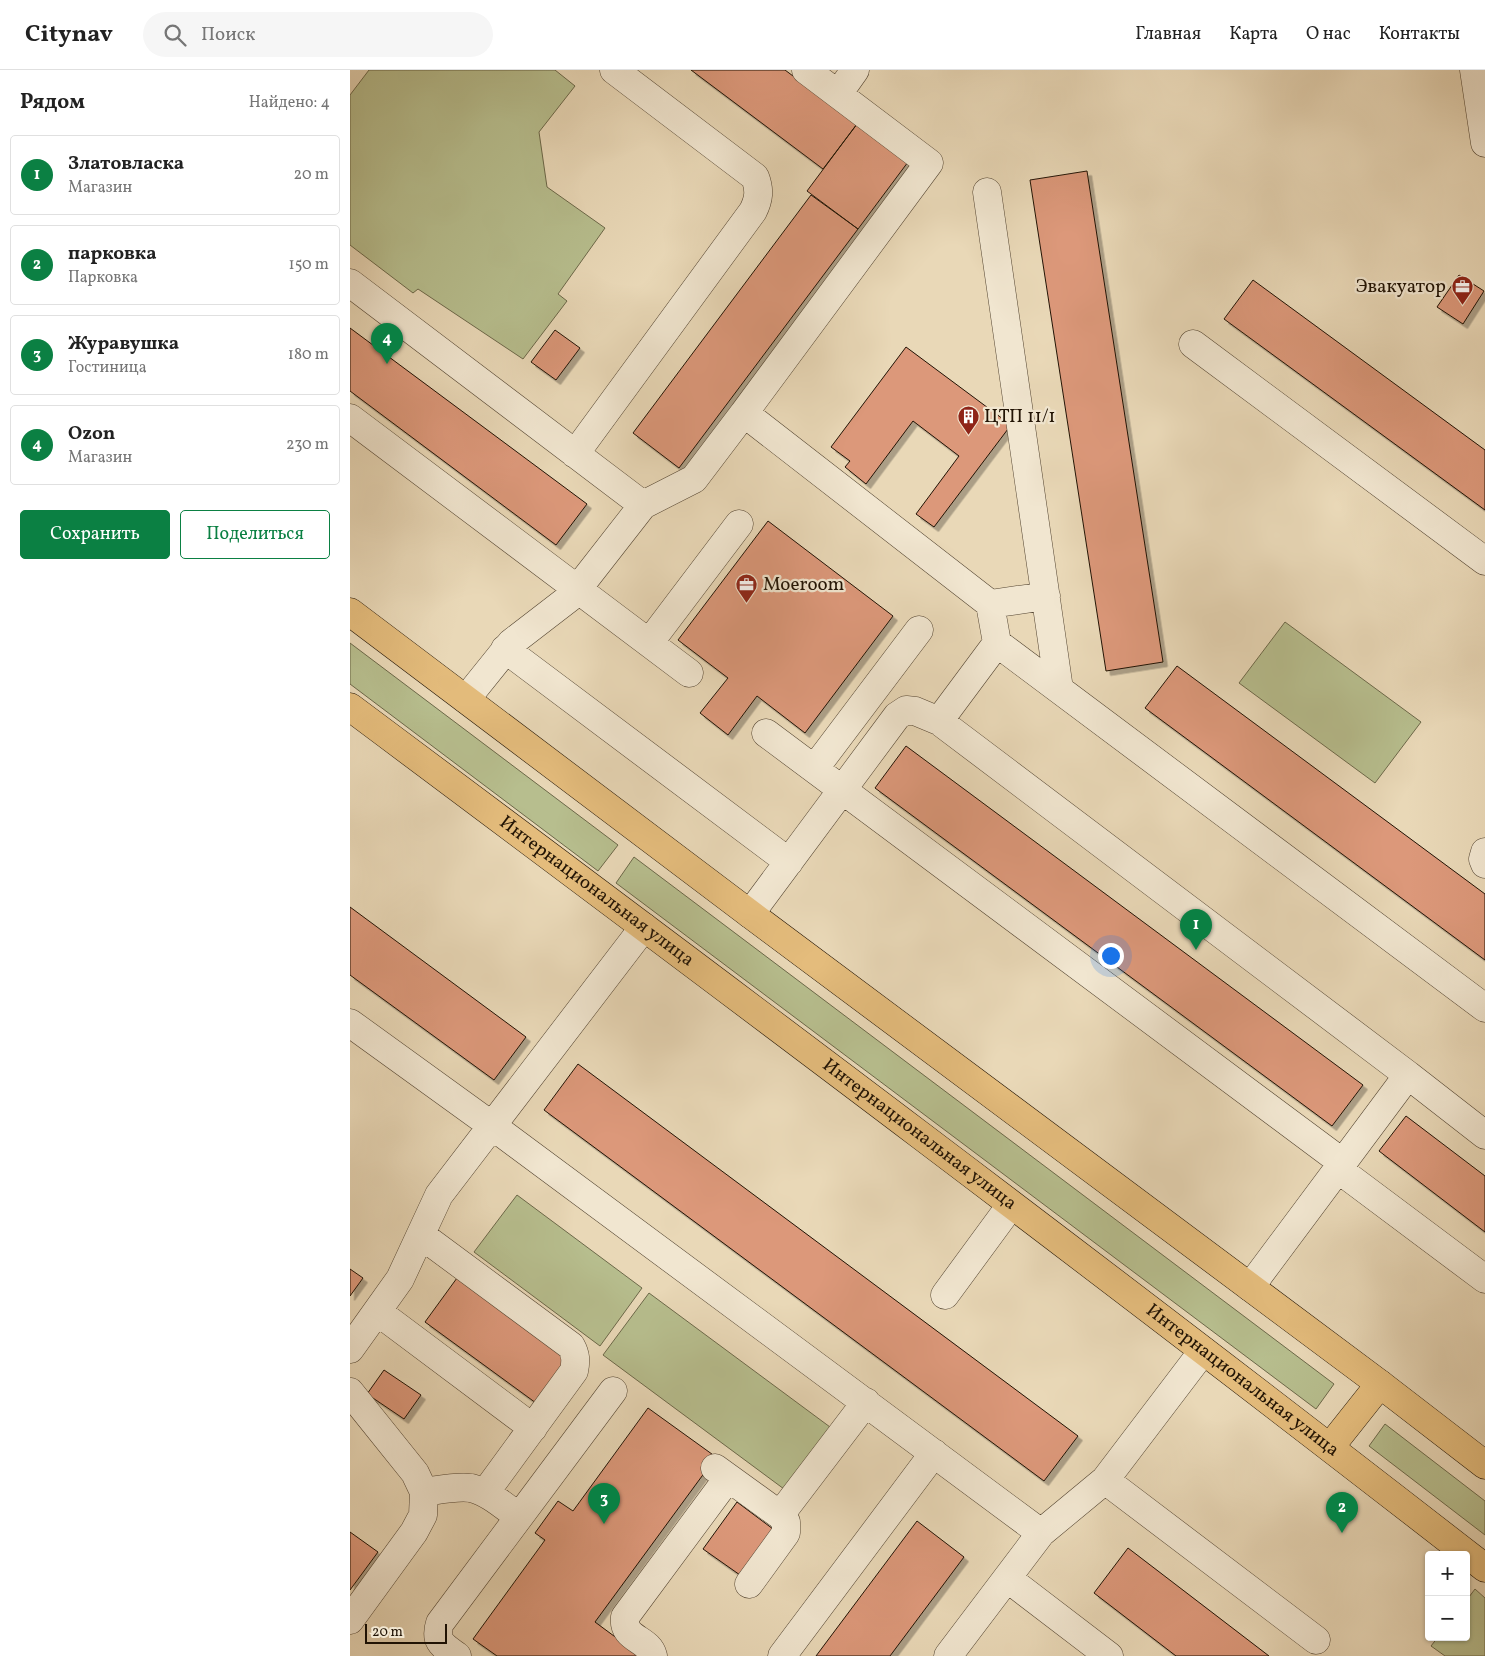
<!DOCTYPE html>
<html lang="ru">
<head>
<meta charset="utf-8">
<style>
	:root { --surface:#fff; --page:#f6f6f6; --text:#222; --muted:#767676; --line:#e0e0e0; --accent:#0b8043 }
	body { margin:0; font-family:Vollkorn,serif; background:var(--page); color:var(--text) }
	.controls { position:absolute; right:15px; bottom:15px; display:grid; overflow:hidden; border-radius:5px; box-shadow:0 1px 4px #0004 }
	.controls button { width:45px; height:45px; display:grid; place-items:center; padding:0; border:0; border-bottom:1px solid var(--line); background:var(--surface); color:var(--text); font:25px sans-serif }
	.scale { position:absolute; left:15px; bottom:12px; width:82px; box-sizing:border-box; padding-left:5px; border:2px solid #211304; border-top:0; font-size:14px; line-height:18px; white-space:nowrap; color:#211304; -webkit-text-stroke:4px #f1e6d0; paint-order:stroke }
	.you { position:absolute; left:760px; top:885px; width:18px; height:18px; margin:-12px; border:4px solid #fff; border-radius:50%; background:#1a73e8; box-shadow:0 0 0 8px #1a73e833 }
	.badge { display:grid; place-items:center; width:32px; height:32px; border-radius:50%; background:var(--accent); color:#fff; font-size:16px; font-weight:700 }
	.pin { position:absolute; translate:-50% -41px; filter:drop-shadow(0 1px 2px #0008) }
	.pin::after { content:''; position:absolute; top:26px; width:18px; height:15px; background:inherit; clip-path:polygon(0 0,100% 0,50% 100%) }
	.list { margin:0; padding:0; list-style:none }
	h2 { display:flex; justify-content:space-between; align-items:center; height:65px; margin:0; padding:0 20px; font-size:21px }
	h2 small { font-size:16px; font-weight:400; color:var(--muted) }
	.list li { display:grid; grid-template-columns:32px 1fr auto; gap:15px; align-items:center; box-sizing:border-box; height:80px; margin:0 10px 10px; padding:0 10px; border:1px solid var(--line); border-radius:5px }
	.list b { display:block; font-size:19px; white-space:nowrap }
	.list p { margin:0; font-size:16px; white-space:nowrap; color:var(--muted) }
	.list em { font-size:16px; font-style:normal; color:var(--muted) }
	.actions { display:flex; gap:10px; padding:15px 20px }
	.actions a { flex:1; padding:11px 0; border:1px solid var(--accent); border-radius:5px; text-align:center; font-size:18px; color:var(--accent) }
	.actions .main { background:var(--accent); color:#fff }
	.icon { flex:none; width:28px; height:28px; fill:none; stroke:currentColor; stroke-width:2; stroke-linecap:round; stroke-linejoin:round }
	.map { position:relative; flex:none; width:1135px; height:1586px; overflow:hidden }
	header { display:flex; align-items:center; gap:30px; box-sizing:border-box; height:70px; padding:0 25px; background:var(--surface); border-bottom:1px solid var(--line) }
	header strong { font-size:24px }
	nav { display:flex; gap:28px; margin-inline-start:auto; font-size:18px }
	.search { width:350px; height:45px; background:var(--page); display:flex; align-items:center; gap:12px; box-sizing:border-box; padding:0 18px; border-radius:28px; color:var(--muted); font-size:19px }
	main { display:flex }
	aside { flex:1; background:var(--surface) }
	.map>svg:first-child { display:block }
	.green { fill:#b7be8e; stroke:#6c6849 }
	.building { fill:#dc987a; stroke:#211304; filter:url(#shadow) }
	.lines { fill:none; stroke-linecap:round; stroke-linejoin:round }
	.minor-casing { stroke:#534431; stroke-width:29 }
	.major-casing { stroke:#211304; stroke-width:29 }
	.minor { stroke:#f1e6d0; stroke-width:28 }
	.major { stroke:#e4bc7c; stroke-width:28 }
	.labels { text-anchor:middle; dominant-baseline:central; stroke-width:4.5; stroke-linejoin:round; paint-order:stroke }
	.poi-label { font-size:19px; fill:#211304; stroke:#f1e6d0; text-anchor:start }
	.street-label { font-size:19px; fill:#211304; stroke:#f1e6d0 }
</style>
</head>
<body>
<header>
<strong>Citynav</strong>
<div class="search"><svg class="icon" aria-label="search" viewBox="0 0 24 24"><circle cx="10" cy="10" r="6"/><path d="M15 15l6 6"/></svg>Поиск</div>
<nav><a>Главная</a><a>Карта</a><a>О нас</a><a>Контакты</a></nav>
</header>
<main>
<aside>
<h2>Рядом<small>Найдено: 4</small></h2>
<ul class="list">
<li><span class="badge">1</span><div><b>Златовласка</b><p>Магазин</p></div><em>20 m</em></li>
<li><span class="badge">2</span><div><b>парковка</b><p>Парковка</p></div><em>150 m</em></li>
<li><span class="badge">3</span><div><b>Журавушка</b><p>Гостиница</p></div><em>180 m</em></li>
<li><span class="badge">4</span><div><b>Ozon</b><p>Магазин</p></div><em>230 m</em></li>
</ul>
<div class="actions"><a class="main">Сохранить</a><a>Поделиться</a></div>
</aside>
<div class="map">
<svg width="1135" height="1586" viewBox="0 0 1135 1586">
	<defs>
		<filter id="shadow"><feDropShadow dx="4.5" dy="4.5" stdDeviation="0" flood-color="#0004"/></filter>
	</defs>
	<rect width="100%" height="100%" fill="#e9d8b7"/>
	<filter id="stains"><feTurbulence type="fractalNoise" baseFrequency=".004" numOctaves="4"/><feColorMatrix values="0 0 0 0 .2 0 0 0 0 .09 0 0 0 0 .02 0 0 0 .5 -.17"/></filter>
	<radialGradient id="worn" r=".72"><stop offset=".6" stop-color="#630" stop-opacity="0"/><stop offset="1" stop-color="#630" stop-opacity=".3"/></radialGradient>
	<!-- green -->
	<path class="green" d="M19,0H205L225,16L189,62L197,117L255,158L208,224L217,231L173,289L68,219L63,223L0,175V25Z
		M935,552L1071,652L1025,713L889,613Z
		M0,573L268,775L248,801L0,614Z
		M284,787L984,1314L966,1339L266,813Z
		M167,1125L292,1218L250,1276L124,1182Z
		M299,1223L480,1357L434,1419L253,1285Z
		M1035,1354L1135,1431V1465L1019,1376Z
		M1125,1519L1135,1528V1586H1095L1081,1576L1088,1567H1116V1531Z"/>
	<!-- building -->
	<path class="building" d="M341,0H435L507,54L473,99Z
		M507,54L558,92L508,159L457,121Z
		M737,101L813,592L756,601L680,110Z
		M461,125L508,159L329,398L283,363Z
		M1109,205L1134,221L1113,254L1087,237Z
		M903,210L1135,380V440L874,249Z
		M0,258L237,434L206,475L0,321Z
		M205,260L230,278L206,310L181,292Z
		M556,277L661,355L584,457L566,444L609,386L563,351L516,414L495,397L500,391L481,377Z
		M418,451L543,546L455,663L407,626L378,665L350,643L378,608L328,570Z
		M827,596L1135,824V890L795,638Z
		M556,676L1013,1015L982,1056L525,718Z
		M0,837L176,967L144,1010L0,905Z
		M228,994L728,1366L694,1411L194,1040Z
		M1056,1046L1135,1106V1162L1029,1081Z
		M0,1199L13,1208L0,1226Z
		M107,1208L218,1289L186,1333L75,1252Z
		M34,1300L71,1325L54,1349L17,1324Z
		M298,1338L366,1387L245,1552L291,1586H147L123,1569L195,1470L185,1463L208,1431L223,1441Z
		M387,1432L423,1459L390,1505L353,1479Z
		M567,1451L614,1487L540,1586H466Z
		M0,1462L28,1482L0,1520Z
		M778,1478L919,1586H826L744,1523Z"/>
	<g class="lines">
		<defs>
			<path id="minor" d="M456,0L579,93L394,343L640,534L647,573L589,651
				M1124,0L1135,73
				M488,24L505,0
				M637,122L709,619
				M0,213L293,435L222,526L161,573L116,629
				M843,274L1135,491
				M0,348L339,603
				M225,384L403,141C409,129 410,120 405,107L264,0
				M293,435L344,409L394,343
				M640,534L696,526
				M299,573L389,454
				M647,573L1135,938
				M155,579L439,792
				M416,663L993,1093
				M465,698L569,560
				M1135,782L1133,789L1135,794
				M400,844L547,646L556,640L565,641L589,651L1058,1005L900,1217
				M0,953L141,1055L691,1463
				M1058,1005L1135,1065
				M988,1099L1135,1209
				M71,1165L221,1276C226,1285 226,1291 224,1301L135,1423
				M595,1225L661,1135
				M28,1242L183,1358
				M0,1279L50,1209L89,1125L294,857
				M0,1322L65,1403L74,1422L73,1445L64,1462L0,1550
				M365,1398L430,1445L436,1452V1463L399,1514
				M755,1410L966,1570
				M74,1422C89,1420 106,1416 121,1418C139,1422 155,1437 169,1447
				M430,1445L516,1332
				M657,1508L759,1586
				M107,1586C93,1576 84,1572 90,1553L263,1321
				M303,1586C299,1568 272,1570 275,1547L378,1408
				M432,1586L584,1383
				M598,1586L691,1463L755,1410L853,1281"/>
			<g id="major">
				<path d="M0,542L400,844L1030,1314L1135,1395"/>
				<path id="s1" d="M0,637C380,921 760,1206 1135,1498"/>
				<path d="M980,1377L1030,1314"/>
			</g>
		</defs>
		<!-- minor casing -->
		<use href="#minor" class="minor-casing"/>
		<!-- major casing -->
		<use href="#major" class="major-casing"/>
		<!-- minor -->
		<use href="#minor" class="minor"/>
		<!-- major -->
		<use href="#major" class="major"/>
	</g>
	<!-- icons -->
	<defs>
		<symbol id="office-pin" viewBox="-11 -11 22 30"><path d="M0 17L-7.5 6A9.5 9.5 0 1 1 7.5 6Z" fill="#8f2418" stroke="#f1e6d0"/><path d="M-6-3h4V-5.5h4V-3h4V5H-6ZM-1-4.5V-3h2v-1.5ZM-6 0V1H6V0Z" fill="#fff"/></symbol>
		<symbol id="building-pin" viewBox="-11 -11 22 30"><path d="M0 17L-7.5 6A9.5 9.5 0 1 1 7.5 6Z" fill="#8f2418" stroke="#f1e6d0"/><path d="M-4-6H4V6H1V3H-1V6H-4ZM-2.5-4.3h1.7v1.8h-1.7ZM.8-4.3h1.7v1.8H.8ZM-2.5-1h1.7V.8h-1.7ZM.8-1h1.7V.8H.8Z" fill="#fff"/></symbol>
	</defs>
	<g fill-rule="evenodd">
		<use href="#office-pin" x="1100" y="204" width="25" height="34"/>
		<use href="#building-pin" x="606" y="334" width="25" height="34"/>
		<use href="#office-pin" x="384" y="502" width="25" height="34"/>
	</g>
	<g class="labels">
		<!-- poi labels -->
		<g class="poi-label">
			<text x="1096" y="217" text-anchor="end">Эвакуатор</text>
			<text x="634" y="347">ЦТП 11/1</text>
			<text x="413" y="515">Moeroom</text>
		</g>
		<!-- street labels -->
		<g class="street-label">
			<text stroke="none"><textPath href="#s1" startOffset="308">Интернациональная улица</textPath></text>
			<text stroke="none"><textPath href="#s1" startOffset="712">Интернациональная улица</textPath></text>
			<text stroke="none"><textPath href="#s1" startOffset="1118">Интернациональная улица</textPath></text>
		</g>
	</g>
	<rect width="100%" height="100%" filter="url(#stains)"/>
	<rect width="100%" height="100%" fill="url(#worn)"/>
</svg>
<div class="controls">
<button>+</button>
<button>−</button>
</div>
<div class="scale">20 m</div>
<div class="you"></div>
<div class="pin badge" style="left:846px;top:880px">1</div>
<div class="pin badge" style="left:992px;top:1463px">2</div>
<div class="pin badge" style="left:254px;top:1454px">3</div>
<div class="pin badge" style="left:37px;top:294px">4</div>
</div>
</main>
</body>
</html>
